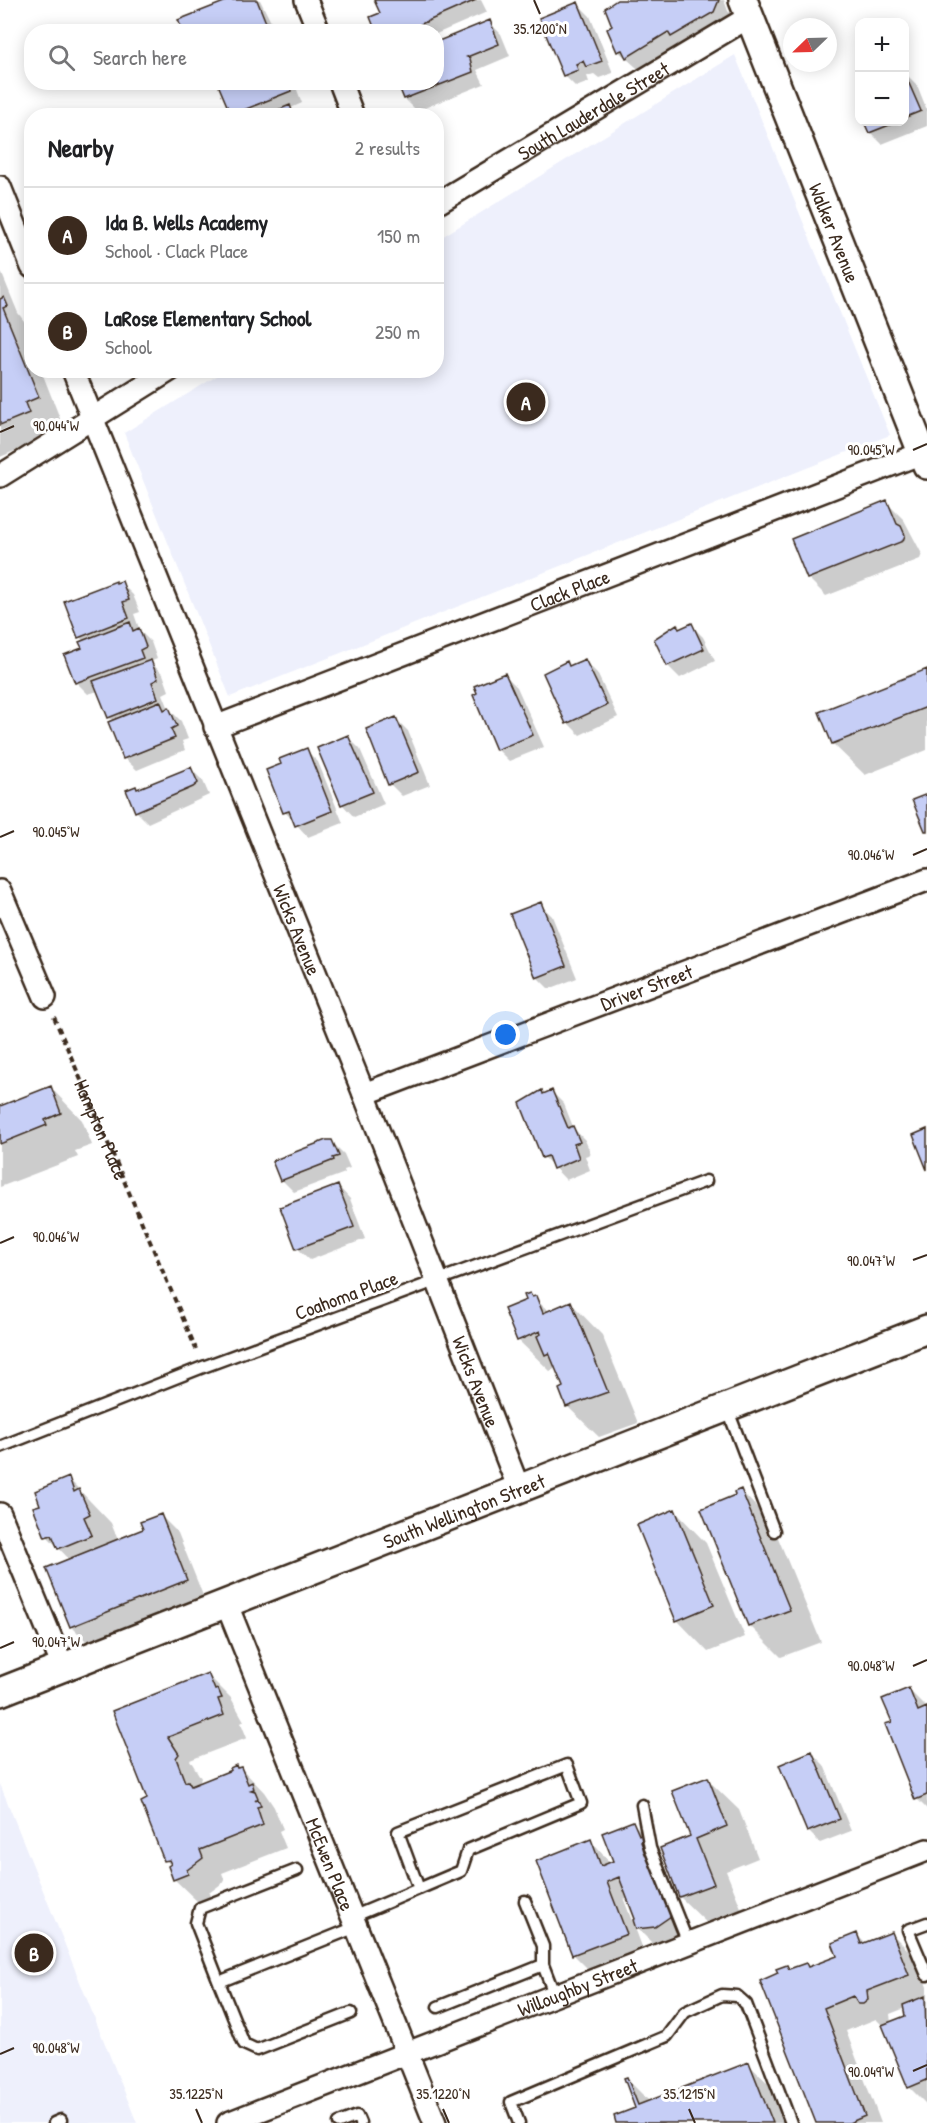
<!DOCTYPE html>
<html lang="en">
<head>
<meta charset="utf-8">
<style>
	:root { --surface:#fff; --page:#f6f6f6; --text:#202124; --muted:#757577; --line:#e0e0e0; --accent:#3b2a1e }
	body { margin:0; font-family:"Patrick Hand",sans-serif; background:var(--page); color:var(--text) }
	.controls { position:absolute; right:18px; top:18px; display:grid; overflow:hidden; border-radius:12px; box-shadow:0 3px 15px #0003 }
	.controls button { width:54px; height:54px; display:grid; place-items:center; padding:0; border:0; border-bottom:2px solid var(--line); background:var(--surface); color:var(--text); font:30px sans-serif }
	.compass { position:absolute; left:783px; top:18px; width:54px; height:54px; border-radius:50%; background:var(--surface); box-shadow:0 3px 15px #0003; rotate:247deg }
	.you { position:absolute; left:506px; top:1035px; width:21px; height:21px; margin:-15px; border:4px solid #fff; border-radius:50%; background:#1a73e8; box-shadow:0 0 0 9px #1a73e833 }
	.badge { display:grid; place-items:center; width:39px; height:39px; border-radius:50%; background:var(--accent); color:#fff; font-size:20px; font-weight:700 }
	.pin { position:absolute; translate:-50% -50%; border:3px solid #fff; box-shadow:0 2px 6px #0006 }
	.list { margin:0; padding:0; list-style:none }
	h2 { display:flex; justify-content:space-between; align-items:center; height:78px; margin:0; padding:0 24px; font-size:26px }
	h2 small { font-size:20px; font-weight:400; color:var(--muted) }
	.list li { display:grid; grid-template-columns:39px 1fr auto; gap:18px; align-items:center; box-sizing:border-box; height:96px; padding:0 24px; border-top:2px solid var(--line) }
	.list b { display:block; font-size:22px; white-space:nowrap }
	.list p { margin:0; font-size:20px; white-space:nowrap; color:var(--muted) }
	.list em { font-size:20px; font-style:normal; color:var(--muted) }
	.icon { flex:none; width:33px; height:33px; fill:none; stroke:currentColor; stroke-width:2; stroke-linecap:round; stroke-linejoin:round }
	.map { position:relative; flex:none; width:927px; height:2123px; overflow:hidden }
	.search { position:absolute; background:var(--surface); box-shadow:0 3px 15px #0003; left:24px; top:24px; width:420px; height:66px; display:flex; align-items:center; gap:15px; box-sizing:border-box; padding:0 21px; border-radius:24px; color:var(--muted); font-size:22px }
	.panel { position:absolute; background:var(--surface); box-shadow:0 3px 15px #0003; left:24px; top:108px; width:420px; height:270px; border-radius:24px }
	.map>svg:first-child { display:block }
	.built { fill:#eef0fc }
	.shadow { fill:#0003; fill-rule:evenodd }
	.building { fill:#c6cef6; stroke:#3b2a1e; stroke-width:1.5 }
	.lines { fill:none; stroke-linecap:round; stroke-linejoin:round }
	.service-casing { stroke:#3b2a1e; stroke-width:15 }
	.minor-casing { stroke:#3b2a1e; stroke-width:26 }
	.tertiary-casing { stroke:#3b2a1e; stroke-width:32 }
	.path { stroke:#3b2a1e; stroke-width:4; stroke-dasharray:6 4.5; stroke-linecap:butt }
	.service { stroke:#fff; stroke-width:10 }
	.minor { stroke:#fff; stroke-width:21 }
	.tertiary { stroke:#fff; stroke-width:27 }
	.ticks { fill:none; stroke:#3b2a1e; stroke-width:2 }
	.labels { text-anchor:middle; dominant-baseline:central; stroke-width:6; stroke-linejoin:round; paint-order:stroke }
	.street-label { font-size:20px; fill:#3b2a1e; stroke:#fff }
	.ticks-label { font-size:15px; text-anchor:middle; fill:#3b2a1e; stroke:#fff; stroke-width:6; stroke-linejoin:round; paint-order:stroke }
</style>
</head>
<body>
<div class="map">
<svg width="927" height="2123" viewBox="0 0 927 2123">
	<rect width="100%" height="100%" fill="#fff"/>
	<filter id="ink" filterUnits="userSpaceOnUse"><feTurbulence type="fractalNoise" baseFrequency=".0167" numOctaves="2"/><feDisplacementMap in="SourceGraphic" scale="12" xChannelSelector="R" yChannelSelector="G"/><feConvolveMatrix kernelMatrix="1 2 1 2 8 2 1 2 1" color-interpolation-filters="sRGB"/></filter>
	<g filter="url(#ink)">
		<!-- built -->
		<path class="built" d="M735,55L890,435L230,697L124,433L225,371L436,370L437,240Z
			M0,1784L137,2123H0Z"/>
		<!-- shadow -->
		<path class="shadow" d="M233,0H260L276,32H179Z
			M374,0H481L487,12L436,34V32H378L382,14Z
			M619,0H724L728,11L736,19L645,75L618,51L614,27Z
			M578,4L590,16L613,73L599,78L594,74L587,76L589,82L576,87L564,75Z
			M489,22L501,34L510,56L477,70L484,84L417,111L405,99L399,82H436Z
			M905,73L917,85L927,110V126L882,144L870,132L865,122H904Z
			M219,82H294L302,103L291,108L298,116H233Z
			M0,269L18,313L30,329L25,331L32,347V370H41L61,421L48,426L51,436L0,457Z
			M886,502L904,520L922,554L920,559L826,596L808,578Z
			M121,583L133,595L140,612L134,614L140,631L151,642L157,659L150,662L163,674L169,691L163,694L169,709L181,721L188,739L182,741L185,750L137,770L124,758L114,722L109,717L98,691L88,694L76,682L84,649V642L80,637Z
			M691,625L703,637L715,661L680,678L668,666L656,639L677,626L681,630Z
			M585,661L597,673L618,717L580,735L568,723L545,674L567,663L571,667Z
			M927,670V750L865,775L833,744L820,712Z
			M505,675L517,687L544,747L509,761L497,749Z
			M396,719L408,731L430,785L402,796L390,784Z
			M348,737L360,749L384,804L354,817L342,804Z
			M306,750L318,762L343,823L308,837L285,812L283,764Z
			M191,769L203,781L209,795L148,823L136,811L137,790Z
			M540,904L552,916L577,978L549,989L537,977Z
			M51,1088L82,1120L92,1145L75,1151L78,1157L0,1187V1108Z
			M542,1092L545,1095L552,1092L564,1104L574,1129L585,1140L591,1154L585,1156L590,1170L566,1180L544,1157Z
			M332,1142L344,1154L350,1168L344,1170L345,1173L294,1192L282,1180L274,1162Z
			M338,1186L350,1199L365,1239L310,1260L297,1248Z
			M530,1295L550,1312L571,1303L602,1335L638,1423L599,1437L567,1406L565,1388L557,1368L550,1371L518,1340Z
			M68,1478L111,1523L118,1540L145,1529L160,1515L178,1533L204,1598L89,1644L71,1626L70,1560L47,1536L42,1505Z
			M741,1491L772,1523L821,1642L781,1657L749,1625L737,1496Z
			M675,1511L706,1543L745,1637L708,1652L677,1620Z
			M208,1675L231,1698L244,1721L241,1723L247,1738L190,1760L201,1778L199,1784L241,1768L264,1792L274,1807L283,1829L279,1831L286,1848L222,1873L225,1881L209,1893L210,1897L198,1902L174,1879L171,1866L166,1860L149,1800L114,1712Z
			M909,1690L927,1708V1809L917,1799L893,1722Z
			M812,1753L824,1765L851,1831L820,1843L808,1831Z
			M707,1779L739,1810L758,1858L726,1871L744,1915L712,1928L680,1897L661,1849L692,1837Z
			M633,1823L660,1853L662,1859L658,1860L688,1934L656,1947L634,1925L644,1952L591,1972L573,1954L591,1841L610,1863L615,1861ZM629,1898L637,1919L632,1921L624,1900Z
			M892,1934L915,1957L927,1987V2105L909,2087L883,2026L876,2019L846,2031L881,2123H818L780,1974L787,1966L791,1970L809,1968L839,1956L857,1935L866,1944ZM905,2008L907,2017L891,2023L890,2014Z
			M748,2064L772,2087L786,2123H618L637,2109L627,2079L650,2102Z"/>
		<!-- building -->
		<path class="building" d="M229,0H257L267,25L250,32H176L182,29L178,20Z
			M374,0H476L412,28L413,32H376L370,17L380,13Z
			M617,0H719L714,12L671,37L668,32L626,58L622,50L617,52L607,29L612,26L605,8Z
			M578,2L602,61L586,67L583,61L576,64L578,70L563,76L539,18Z
			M490,20L499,44L467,57L470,58L473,72L404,99L397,82H436V42Z
			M904,72L921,111L904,118Z
			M217,82H288L291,91L231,115Z
			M290,105L294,116H263Z
			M864,122H897L869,133Z
			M4,297L8,306L3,308L39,397L25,403L29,413L0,425V299Z
			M887,500L897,524L901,526L905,535L903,541L807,579L791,539Z
			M116,581V583L122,581L129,600L123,602L129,618L78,638L64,601Z
			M130,622L133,631L139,628L146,647L140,650L143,658L75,683L64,655L82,648L79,642Z
			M692,623L704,649L667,666L654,639L677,624L679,629Z
			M585,659L607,705L566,724L543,673L567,661L569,666Z
			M151,660L158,679L152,682L158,698L108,718L93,681Z
			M927,669V707L832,744L819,712Z
			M505,673L533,735L496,750L473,695L477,693L474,686Z
			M160,701L164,710L169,707L177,726L171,729L175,738L123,759L108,722Z
			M396,717L419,772L388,785L366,729Z
			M348,735L373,792L341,805L317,748Z
			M307,748L332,811L295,826L289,811L283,813L266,770L281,764L279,759Z
			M191,767L198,783L193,787L135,812L126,790L136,786L137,789Z
			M927,794V831H925L912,800Z
			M541,902L566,966L536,978L510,914Z
			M51,1086L61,1113L45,1120L47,1125L0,1144V1106Z
			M542,1090L543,1094L552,1090L568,1128L573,1126L580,1142L574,1144L579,1158L553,1169L548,1156L542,1158L520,1103Z
			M927,1129V1170L913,1135Z
			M326,1140H332L339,1156L333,1158L334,1160L280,1181L272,1161Z
			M338,1185L354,1227L296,1249L280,1207Z
			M530,1293L532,1297L536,1296L543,1313L571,1301L608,1392L566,1407L559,1389L563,1387L549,1353L545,1355L537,1336L541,1334L540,1331L517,1341L504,1309L526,1300L524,1295Z
			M69,1477L74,1492L79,1489L90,1514L84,1517L92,1535L58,1549L52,1535L45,1537L33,1507L40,1505L35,1491Z
			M741,1489L790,1610L748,1626L701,1509L735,1495L734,1492Z
			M675,1509L714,1605L676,1621L637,1525Z
			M161,1514L187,1580L70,1627L46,1568L143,1529L140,1522Z
			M208,1673L215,1690L218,1689L222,1698L218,1699L224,1715L168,1737L179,1754L176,1758L185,1782L188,1781L191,1786L231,1770L230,1768L236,1765L237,1768L241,1767L248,1784L252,1782L254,1789L251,1790L255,1791L258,1798L255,1801L258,1799L261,1806L257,1807L263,1825L200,1850L203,1858L187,1870L188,1874L173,1880L168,1866L171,1864L169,1860L164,1861L141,1802L147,1799L112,1711Z
			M909,1688L918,1711L927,1707V1795L915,1800L885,1724L892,1722L882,1699Z
			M812,1751L840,1819L807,1832L779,1765Z
			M708,1777L727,1826L696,1839L714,1884L679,1897L660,1848L690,1836L672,1791Z
			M633,1821L639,1835L642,1833L645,1841L641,1842L671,1916L655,1927L636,1929L633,1920L635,1919L619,1877L607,1882L627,1934L572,1955L536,1861L591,1839L601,1866L613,1861L602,1833Z
			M892,1932L909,1975L867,1991L868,2000L863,2004H858L853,1996L824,2008L865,2116L849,2123H816L760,1981L778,1973L776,1969L787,1965L789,1969L806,1963L808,1967L837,1956L832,1943L857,1933L861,1944Z
			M925,1996L927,2080L908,2088L882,2025L905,2016L903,2005Z
			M749,2062L773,2123H616L614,2116L635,2108L624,2078L627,2077L638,2105Z"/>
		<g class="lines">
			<defs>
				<path id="service" d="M727,1408L774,1531
					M0,1447L203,1367L706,1181
					M642,1805L650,1848L688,1943
					M525,1901L543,1946V1965L555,1996
					M352,1917C389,1902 425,1886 461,1871L468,1850L581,1803L567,1765L398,1832L419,1889
					M927,1923L908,1930L927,1975
					M219,1982L196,1923L200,1908L297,1870
					M438,2007L543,1965
					M351,2013L257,2050L244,2044L219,1982L356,1927
					M54,2123L61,2120
					M339,2123L357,2116L360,2123
					M519,2123L511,2102L667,2036L685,2012L722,1995L737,1996L746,2004L791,2123"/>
				<g id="minor">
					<path d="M306,0L319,32"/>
					<path d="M340,82L353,116"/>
					<path d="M0,187L32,267"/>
					<path id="s2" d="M436,204L749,17"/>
					<path id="s3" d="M73,370L364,1094L519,1489"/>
					<path d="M0,476L170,370"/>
					<path id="s4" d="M215,727L922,453"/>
					<path d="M0,891L45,997"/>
					<path id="s5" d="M364,1094L927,880"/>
					<path d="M0,1514L63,1667"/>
					<path id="s6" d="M227,1605L435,2123"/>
					<path id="s7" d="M228,2123L927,1850"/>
				</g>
				<g id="tertiary">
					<path id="s8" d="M743,0L927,465"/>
					<path id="s9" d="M0,1692L927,1329"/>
				</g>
			</defs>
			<!-- service casing -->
			<use href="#service" class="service-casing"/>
			<!-- minor casing -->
			<use href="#minor" class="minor-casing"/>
			<!-- tertiary casing -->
			<use href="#tertiary" class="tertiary-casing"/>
			<!-- path -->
			<path class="path" id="s1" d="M54,1017L196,1349"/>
			<!-- service -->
			<use href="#service" class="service"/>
			<!-- minor -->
			<use href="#minor" class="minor"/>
			<!-- tertiary -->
			<use href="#tertiary" class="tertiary"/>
		</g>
	</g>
	<!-- ticks -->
	<path class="ticks" d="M534,0L540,14M0,432L14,426M913,450L927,444M0,837L14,831M913,855L927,849M0,1243L14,1237M913,1260L927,1255M0,1648L14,1642M913,1666L927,1660M0,2054L14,2048M913,2071L927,2065M196,2109L202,2123M443,2109L449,2123M689,2109L695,2123"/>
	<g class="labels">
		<!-- street labels -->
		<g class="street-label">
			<text stroke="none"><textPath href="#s2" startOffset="183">South Lauderdale Street</textPath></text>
			<text stroke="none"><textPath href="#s8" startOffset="250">Walker Avenue</textPath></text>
			<text stroke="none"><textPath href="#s4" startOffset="380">Clack Place</textPath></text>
			<text stroke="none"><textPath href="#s3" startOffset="603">Wicks Avenue</textPath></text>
			<text stroke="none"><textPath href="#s5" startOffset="302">Driver Street</textPath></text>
			<text stroke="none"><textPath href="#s1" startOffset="122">Hampton Place</textPath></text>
			<text transform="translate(346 1295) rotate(-20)">Coahoma Place</text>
			<text stroke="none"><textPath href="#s3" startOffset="1089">Wicks Avenue</textPath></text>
			<text stroke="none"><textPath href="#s9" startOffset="498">South Wellington Street</textPath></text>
			<text stroke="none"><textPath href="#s6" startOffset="279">McEwen Place</textPath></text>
			<text stroke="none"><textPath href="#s7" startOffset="375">Willoughby Street</textPath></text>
		</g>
	</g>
	<g class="ticks-label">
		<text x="540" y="34">35.1200°N</text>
		<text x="56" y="431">90.044°W</text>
		<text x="871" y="455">90.045°W</text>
		<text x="56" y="837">90.045°W</text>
		<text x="871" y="860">90.046°W</text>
		<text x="56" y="1242">90.046°W</text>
		<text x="871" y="1266">90.047°W</text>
		<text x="56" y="1647">90.047°W</text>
		<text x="871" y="1671">90.048°W</text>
		<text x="56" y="2053">90.048°W</text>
		<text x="871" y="2077">90.049°W</text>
		<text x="196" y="2099">35.1225°N</text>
		<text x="443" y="2099">35.1220°N</text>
		<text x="689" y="2099">35.1215°N</text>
	</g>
</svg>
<div class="controls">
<button>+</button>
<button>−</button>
</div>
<svg class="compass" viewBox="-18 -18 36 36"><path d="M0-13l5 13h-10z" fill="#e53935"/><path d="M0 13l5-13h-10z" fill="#757577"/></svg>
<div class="you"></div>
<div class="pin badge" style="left:526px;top:402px">A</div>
<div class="pin badge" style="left:34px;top:1953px">B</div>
<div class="search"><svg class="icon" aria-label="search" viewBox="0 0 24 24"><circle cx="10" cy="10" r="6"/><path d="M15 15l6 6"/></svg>Search here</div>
<section class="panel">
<h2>Nearby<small>2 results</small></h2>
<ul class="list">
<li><span class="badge">A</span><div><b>Ida B. Wells Academy</b><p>School · Clack Place</p></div><em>150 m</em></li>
<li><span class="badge">B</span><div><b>LaRose Elementary School</b><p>School</p></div><em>250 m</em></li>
</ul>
</section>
</div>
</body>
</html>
